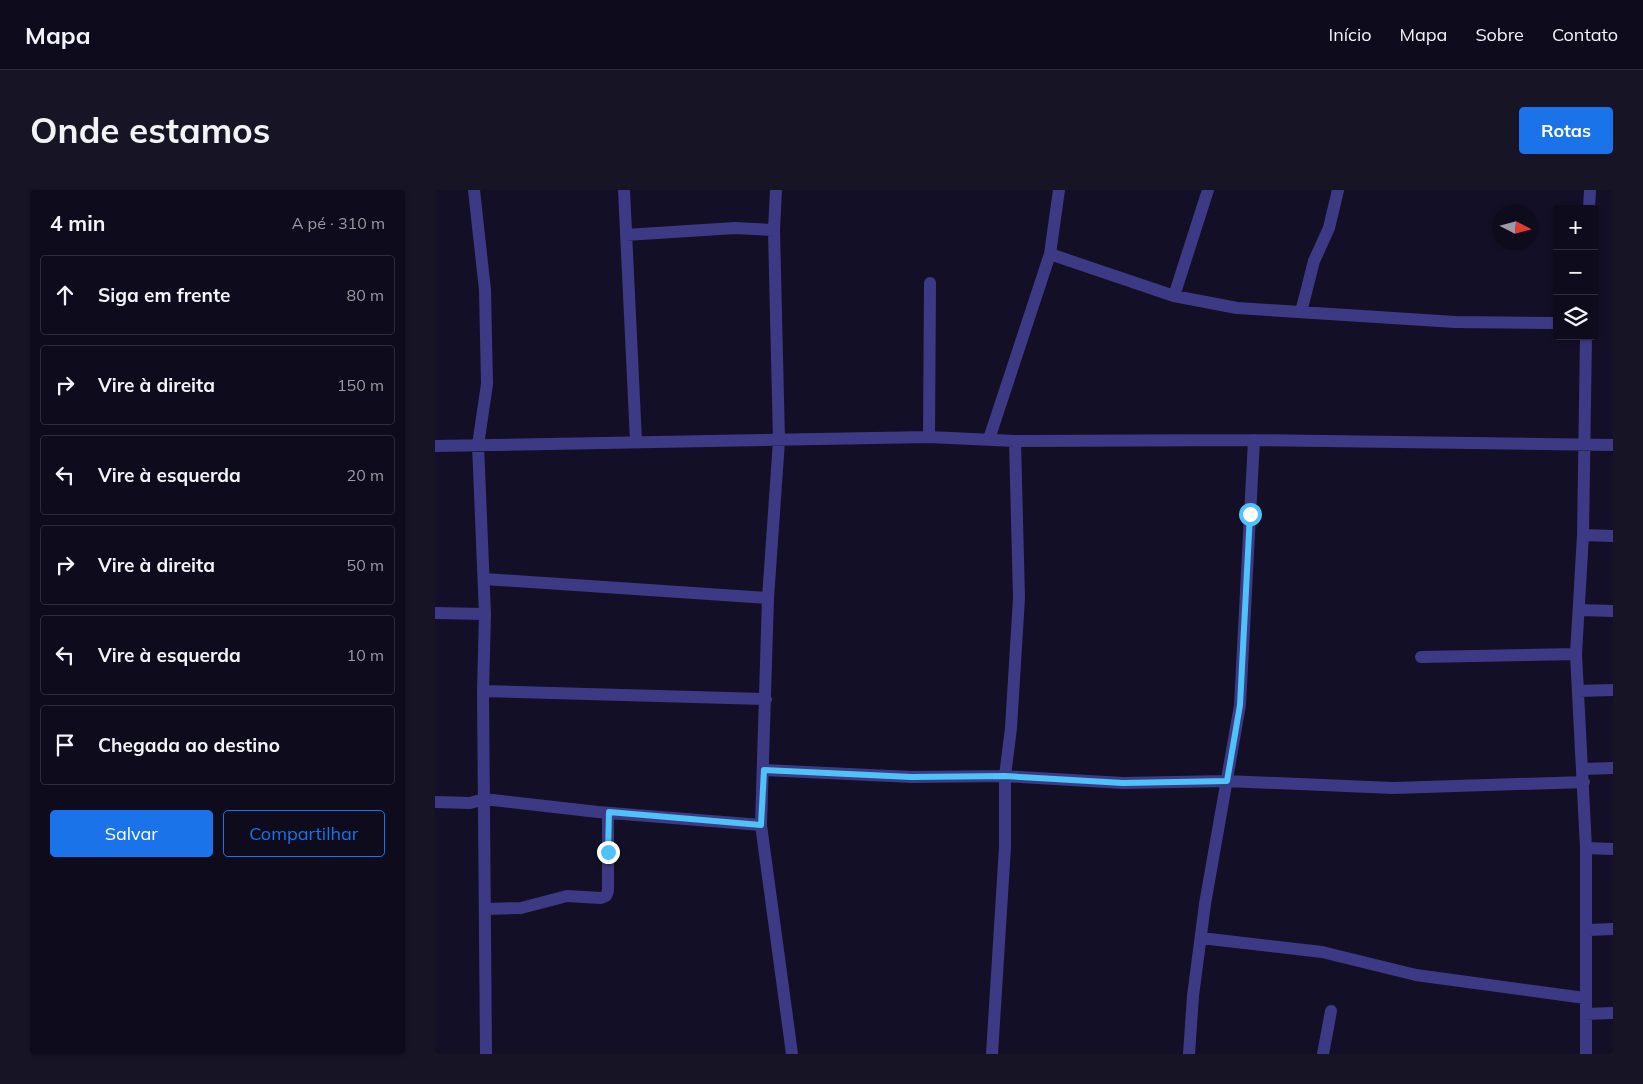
<!DOCTYPE html>
<html lang="pt">
<head>
<meta charset="utf-8">
<style>
	:root { --surface:#0e0b1c; --page:#171425; --text:#f1f3f6; --muted:#9b9ba3; --line:#2e2b3b; --accent:#1a73e8 }
	body { margin:0; font-family:Mulish,sans-serif; background:var(--page); color:var(--text) }
	.controls { position:absolute; right:15px; top:15px; display:grid; overflow:hidden; border-radius:5px; box-shadow:0 1px 4px #0004 }
	.controls button { width:45px; height:45px; display:grid; place-items:center; padding:0; border:0; border-bottom:1px solid var(--line); background:var(--surface); color:var(--text); font:25px sans-serif }
	.compass { position:absolute; left:1058px; top:15px; width:45px; height:45px; border-radius:50%; background:var(--surface); box-shadow:0 1px 4px #0004; rotate:96deg }
	.stop { position:absolute; width:15px; height:15px; margin:-11px; border:4px solid #4fc3f7; border-radius:50%; background:#fff }
	.stop.end { background:#4fc3f7; border-color:#fff; box-shadow:0 1px 5px #0008 }
	.list { margin:0; padding:0; list-style:none }
	h2 { display:flex; justify-content:space-between; align-items:center; height:65px; margin:0; padding:0 20px; font-size:21px }
	h2 small { font-size:16px; font-weight:400; color:var(--muted) }
	.list li { display:grid; grid-template-columns:32px 1fr auto; gap:15px; align-items:center; box-sizing:border-box; height:80px; margin:0 10px 10px; padding:0 10px; border:1px solid var(--line); border-radius:5px }
	.list b { display:block; font-size:19px; white-space:nowrap }
	.list em { font-size:16px; font-style:normal; color:var(--muted) }
	.actions { display:flex; gap:10px; padding:15px 20px }
	.actions a { flex:1; padding:11px 0; border:1px solid var(--accent); border-radius:5px; text-align:center; font-size:18px; color:var(--accent) }
	.actions .main { background:var(--accent); color:#fff }
	.icon { flex:none; width:28px; height:28px; fill:none; stroke:currentColor; stroke-width:2; stroke-linecap:round; stroke-linejoin:round }
	.map { position:relative; flex:none; width:1178px; height:864px; overflow:hidden; border-radius:5px }
	header { display:flex; align-items:center; gap:30px; box-sizing:border-box; height:70px; padding:0 25px; background:var(--surface); border-bottom:1px solid var(--line) }
	header strong { font-size:24px }
	nav { display:flex; gap:28px; margin-inline-start:auto; font-size:18px }
	.intro { display:flex; align-items:center; justify-content:space-between; box-sizing:border-box; height:120px; padding:0 30px }
	h1 { margin:0; font-size:35px }
	.button { padding:12px 22px; border-radius:5px; background:var(--accent); color:#fff; font-size:18px; font-weight:700 }
	main { display:flex; gap:30px; padding:0 30px }
	aside { flex:1; background:var(--surface); border-radius:5px; box-shadow:0 1px 4px #0004 }
	.map>svg:first-child { display:block }
	.lines { fill:none; stroke-linecap:round; stroke-linejoin:round }
	.minor { stroke:#3d3a85; stroke-width:12 }
	.route { stroke:#4fc3f7; stroke-width:6 }
</style>
</head>
<body>
<header>
<strong>Mapa</strong>
<nav><a>Início</a><a>Mapa</a><a>Sobre</a><a>Contato</a></nav>
</header>
<div class="intro"><h1>Onde estamos</h1><a class="button">Rotas</a></div>
<main>
<aside>
<h2>4 min<small>A pé · 310 m</small></h2>
<ul class="list">
<li><svg class="icon" aria-label="ahead" viewBox="0 0 24 24"><path d="M12 20V5M6 11l6-6 6 6"/></svg><div><b>Siga em frente</b></div><em>80 m</em></li>
<li><svg class="icon" aria-label="right" viewBox="0 0 24 24"><path d="M7 20v-9h11M14 6l5 5-5 5"/></svg><div><b>Vire à direita</b></div><em>150 m</em></li>
<li><svg class="icon" aria-label="left" viewBox="0 0 24 24"><path d="M17 20v-9H6M10 6l-5 5 5 5"/></svg><div><b>Vire à esquerda</b></div><em>20 m</em></li>
<li><svg class="icon" aria-label="right" viewBox="0 0 24 24"><path d="M7 20v-9h11M14 6l5 5-5 5"/></svg><div><b>Vire à direita</b></div><em>50 m</em></li>
<li><svg class="icon" aria-label="left" viewBox="0 0 24 24"><path d="M17 20v-9H6M10 6l-5 5 5 5"/></svg><div><b>Vire à esquerda</b></div><em>10 m</em></li>
<li><svg class="icon" aria-label="arrive" viewBox="0 0 24 24"><path d="M6 21V4h12l-3 4 3 4H6"/></svg><div><b>Chegada ao destino</b></div></li>
</ul>
<div class="actions"><a class="main">Salvar</a><a>Compartilhar</a></div>
</aside>
<div class="map">
<svg width="1178" height="864" viewBox="0 0 1178 864">
	<rect width="100%" height="100%" fill="#130f26"/>
	<g class="lines">
		<!-- minor -->
		<path class="minor" d="M39,0L50,100L52,194L43,255L50,424L48,501L51,864
			M189,0L201,251
			M341,0L339,40L344,251L333,408L326,635L357,864
			M1154,19L1155,0
			M191,45L300,38L339,40
			M615,64L739,106L802,118L1020,132L1122,133
			M739,106L773,0
			M866,122L879,71L894,38L903,0
			M1151,146L1148,345L1141,464L1151,658V864
			M494,247L495,93
			M554,249L615,64L624,0
			M0,256L494,247L580,251L819,250L1178,255
			M1148,345L1178,346
			M49,389L333,408
			M1144,420L1178,421
			M0,423L50,424
			M986,467L1141,464
			M48,501L331,509
			M1143,501L1178,500
			M1149,579L1178,578
			M329,580L477,587L570,586L688,593L791,591L958,598L1149,592
			M0,612L35,613L49,609L163,622L326,635
			M1151,658L1178,659
			M51,719L86,718L132,706L166,708L171,706L173,701V623
			M1153,740L1178,739
			M766,748L887,762L981,785L1150,808
			M1151,824L1178,823
			M557,864L570,657V586L576,538L584,408L580,251
			M754,864L758,806L770,714L805,515L819,250
			M888,864L896,821"/>
	</g>
	<g class="lines">
		<!-- route -->
		<path class="route" d="M173,662L174,622L326,635L329,580L476,587L570,586L688,593L792,591L805,515L815,324"/>
	</g>
</svg>
<div class="controls">
<button>+</button>
<button>−</button>
<button><svg class="icon" aria-label="layers" viewBox="0 0 24 24"><path d="M12 4l9 5-9 5-9-5zM3 14l9 5 9-5"/></svg></button>
</div>
<svg class="compass" viewBox="-18 -18 36 36"><path d="M0-13l5 13h-10z" fill="#e53935"/><path d="M0 13l5-13h-10z" fill="#9b9ba3"/></svg>
<div class="stop" style="left:815px;top:324px"></div>
<div class="stop end" style="left:173px;top:662px"></div>
</div>
</main>
</body>
</html>
